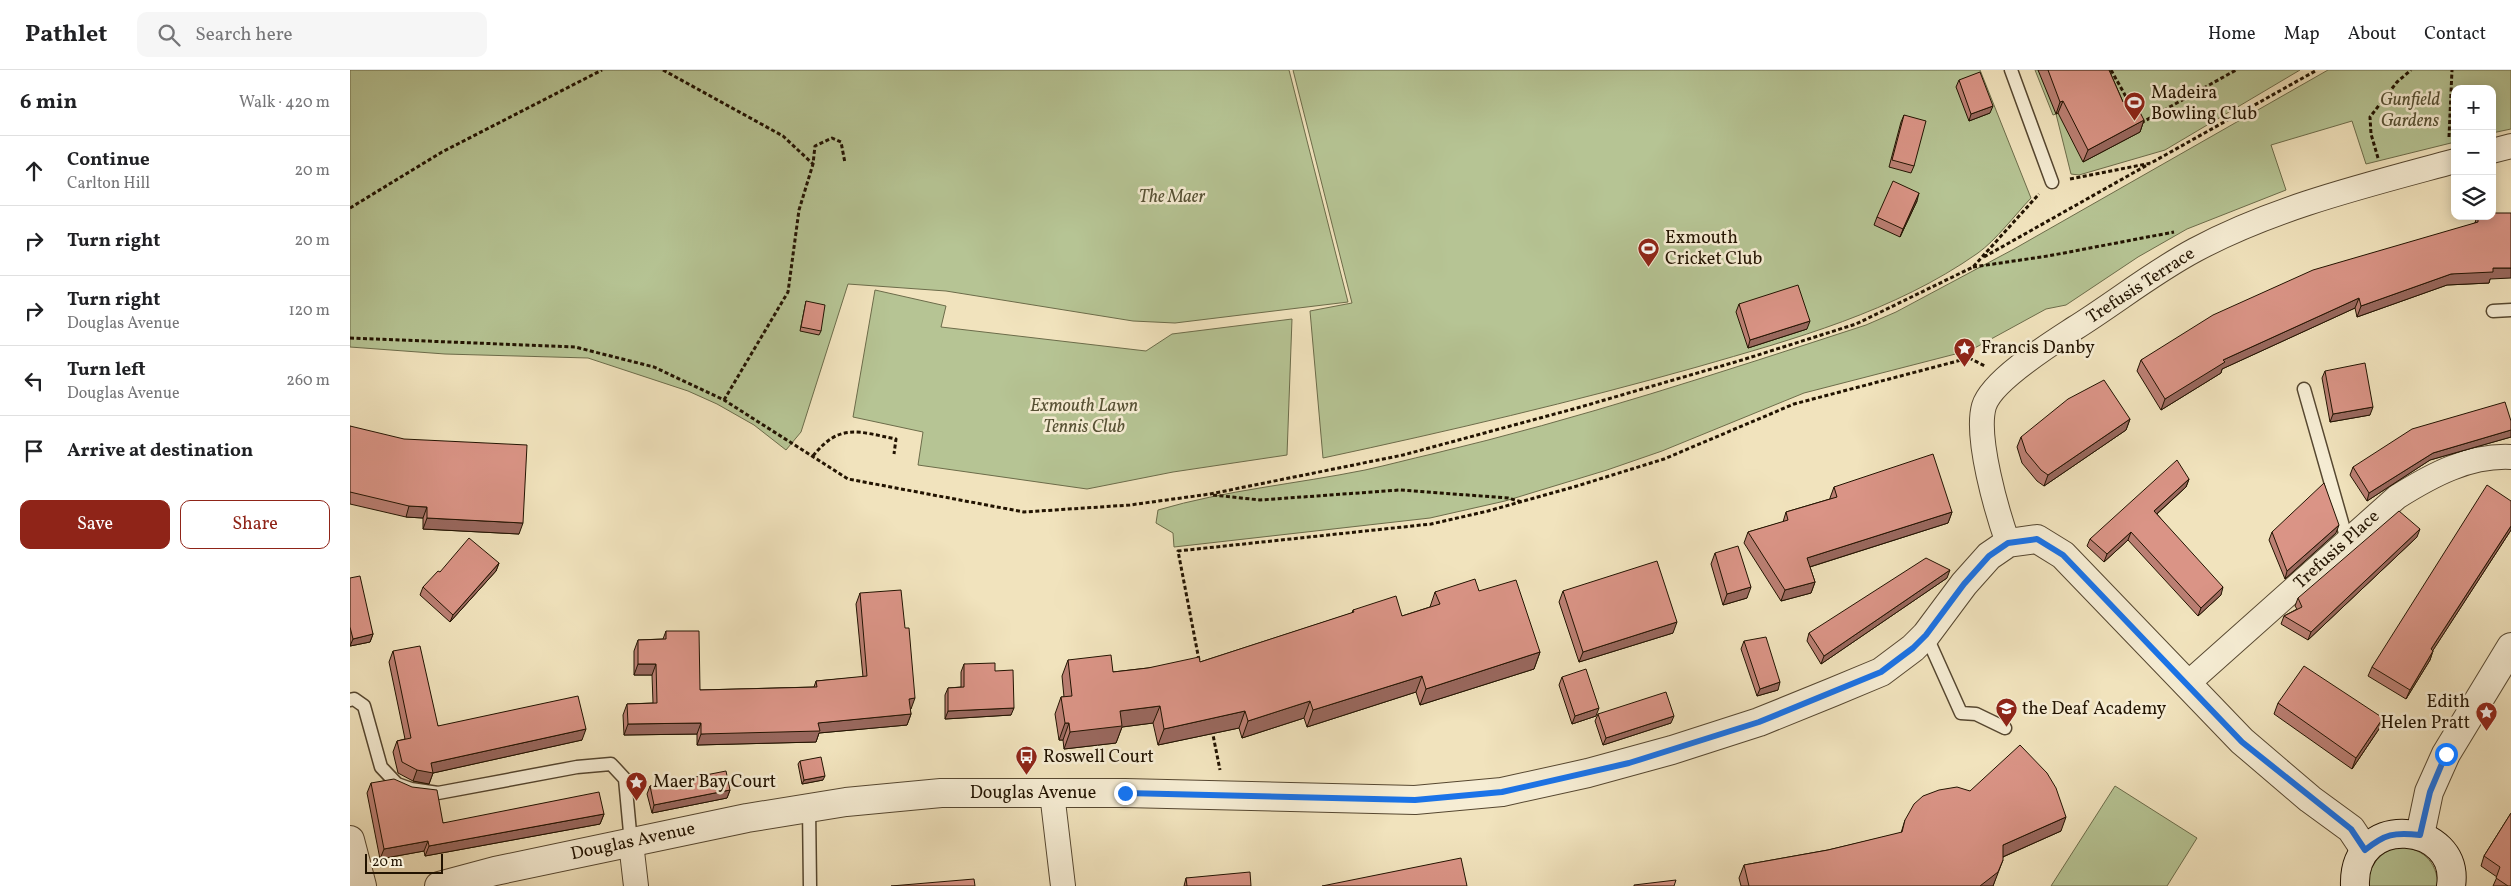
<!DOCTYPE html>
<html lang="en">
<head>
<meta charset="utf-8">
<style>
	:root { --surface:#fff; --page:#f6f6f6; --text:#202124; --muted:#757577; --line:#e0e0e0; --accent:#8f2418 }
	body { margin:0; font-family:Vollkorn,serif; background:var(--page); color:var(--text) }
	.controls { position:absolute; right:15px; top:15px; display:grid; overflow:hidden; border-radius:10px; box-shadow:0 2px 12px #0003 }
	.controls button { width:45px; height:45px; display:grid; place-items:center; padding:0; border:0; border-bottom:1px solid var(--line); background:var(--surface); color:var(--text); font:25px sans-serif }
	.scale { position:absolute; left:15px; bottom:12px; width:78px; box-sizing:border-box; padding-left:5px; border:2px solid #221301; border-top:0; font-size:14px; line-height:18px; white-space:nowrap; color:#221301; -webkit-text-stroke:4px #f6edd4; paint-order:stroke }
	.stop { position:absolute; width:15px; height:15px; margin:-11px; border:4px solid #1a73e8; border-radius:50%; background:#fff }
	.stop.end { background:#1a73e8; border-color:#fff; box-shadow:0 1px 5px #0008 }
	.list { margin:0; padding:0; list-style:none }
	h2 { display:flex; justify-content:space-between; align-items:center; height:65px; margin:0; padding:0 20px; font-size:21px }
	h2 small { font-size:16px; font-weight:400; color:var(--muted) }
	.list li { display:grid; grid-template-columns:32px 1fr auto; gap:15px; align-items:center; box-sizing:border-box; height:70px; padding:0 20px; border-top:1px solid var(--line) }
	.list b { display:block; font-size:19px; white-space:nowrap }
	.list p { margin:0; font-size:16px; white-space:nowrap; color:var(--muted) }
	.list em { font-size:16px; font-style:normal; color:var(--muted) }
	.actions { display:flex; gap:10px; padding:15px 20px }
	.actions a { flex:1; padding:11px 0; border:1px solid var(--accent); border-radius:10px; text-align:center; font-size:18px; color:var(--accent) }
	.actions .main { background:var(--accent); color:#fff }
	.icon { flex:none; width:28px; height:28px; fill:none; stroke:currentColor; stroke-width:2; stroke-linecap:round; stroke-linejoin:round }
	.map { position:relative; flex:none; width:2161px; height:816px; overflow:hidden }
	header { display:flex; align-items:center; gap:30px; box-sizing:border-box; height:70px; padding:0 25px; background:var(--surface); border-bottom:1px solid var(--line) }
	header strong { font-size:24px }
	nav { display:flex; gap:28px; margin-inline-start:auto; font-size:18px }
	.search { width:350px; height:45px; background:var(--page); display:flex; align-items:center; gap:12px; box-sizing:border-box; padding:0 18px; border-radius:10px; color:var(--muted); font-size:19px }
	main { display:flex }
	aside { flex:1; background:var(--surface) }
	.map>svg:first-child { display:block }
	.green { fill:#b6c494; stroke:#6c6c4a }
	.lines { fill:none; stroke-linecap:round; stroke-linejoin:round }
	.service-casing { stroke:#564730; stroke-width:15 }
	.minor-casing { stroke:#564730; stroke-width:26 }
	.tertiary-casing { stroke:#564730; stroke-width:30 }
	.secondary-casing { stroke:#221301; stroke-width:30 }
	.path { stroke:#221301; stroke-width:3; stroke-dasharray:4 2.5; stroke-linecap:butt }
	.service { stroke:#f6edd4; stroke-width:12 }
	.minor { stroke:#f6edd4; stroke-width:24 }
	.tertiary { stroke:#f6edd4; stroke-width:28 }
	.secondary { stroke:#f6edd4; stroke-width:28 }
	.wall { fill:#bb7f73; stroke:#221301 }
	.shaded-wall { fill:#99685e; stroke:#221301 }
	.building { fill:#da9486; stroke:#221301 }
	.route { stroke:#1a73e8; stroke-width:6 }
	.labels { text-anchor:middle; dominant-baseline:central; stroke-width:5; stroke-linejoin:round; paint-order:stroke }
	.poi-label { font-size:18px; fill:#221301; stroke:#f6edd4; text-anchor:start }
	.park-label { font-size:18px; font-style:italic; fill:#565134; stroke:#f6edd4 }
	.street-label { font-size:18px; fill:#221301; stroke:#f6edd4 }
</style>
</head>
<body>
<header>
<strong>Pathlet</strong>
<div class="search"><svg class="icon" aria-label="search" viewBox="0 0 24 24"><circle cx="10" cy="10" r="6"/><path d="M15 15l6 6"/></svg>Search here</div>
<nav><a>Home</a><a>Map</a><a>About</a><a>Contact</a></nav>
</header>
<main>
<aside>
<h2>6 min<small>Walk · 420 m</small></h2>
<ul class="list">
<li><svg class="icon" aria-label="ahead" viewBox="0 0 24 24"><path d="M12 20V5M6 11l6-6 6 6"/></svg><div><b>Continue</b><p>Carlton Hill</p></div><em>20 m</em></li>
<li><svg class="icon" aria-label="right" viewBox="0 0 24 24"><path d="M7 20v-9h11M14 6l5 5-5 5"/></svg><div><b>Turn right</b></div><em>20 m</em></li>
<li><svg class="icon" aria-label="right" viewBox="0 0 24 24"><path d="M7 20v-9h11M14 6l5 5-5 5"/></svg><div><b>Turn right</b><p>Douglas Avenue</p></div><em>120 m</em></li>
<li><svg class="icon" aria-label="left" viewBox="0 0 24 24"><path d="M17 20v-9H6M10 6l-5 5 5 5"/></svg><div><b>Turn left</b><p>Douglas Avenue</p></div><em>260 m</em></li>
<li><svg class="icon" aria-label="arrive" viewBox="0 0 24 24"><path d="M6 21V4h12l-3 4 3 4H6"/></svg><div><b>Arrive at destination</b></div></li>
</ul>
<div class="actions"><a class="main">Save</a><a>Share</a></div>
</aside>
<div class="map">
<svg width="2161" height="816" viewBox="0 0 2161 816">
	<rect width="100%" height="100%" fill="#f1e3bd"/>
	<filter id="stains"><feTurbulence type="fractalNoise" baseFrequency=".004" numOctaves="4"/><feColorMatrix values="0 0 0 0 .2 0 0 0 0 .09 0 0 0 0 .02 0 0 0 .5 -.17"/></filter>
	<radialGradient id="worn" r=".72"><stop offset=".6" stop-color="#630" stop-opacity="0"/><stop offset="1" stop-color="#630" stop-opacity=".3"/></radialGradient>
	<!-- green -->
	<path class="green" d="M0,0H939L998,232L825,253L783,251L596,221L498,214L451,362L436,380L404,355L367,334L338,321L238,288L95,284L0,277Z
		M943,0H1630L1681,128C1665,145 1646,170 1628,183C1544,242 1444,269 1347,297C1223,332 1099,361 973,388L960,241L1002,233Z
		M1685,0H1950L1815,80L1729,105L1721,104L1706,44L1703,45Z
		M1978,0H2161V59L2142,63V19H2105V72L2016,94L2002,51L1921,75L1936,120L1837,159L1788,187L1716,235L1696,239L1621,280L1454,323L1312,381L1257,400L1155,431L1080,448L824,477L823,463L806,453L808,440C876,420 946,414 1015,400C1038,395 1060,389 1082,384C1229,349 1372,302 1516,255L1546,242L1664,179Z
		M525,220L596,236L591,257L796,281L822,264L942,249L937,385L823,402L737,419L568,395L573,362L503,347Z
		M1765,716L1847,768L1817,816H1701Z
		M2047,777C2072,777 2087,791 2088,816H2017C2020,796 2027,784 2047,777Z"/>
	<g class="lines">
		<defs>
			<path id="service" d="M1661,0L1702,112
				M2143,241L2161,240
				M1954,319L1997,470
				M1576,565L1611,643L1626,644L1655,658
				M0,630L4,629L14,636L31,697L47,714L61,719L88,723L227,697L261,694L275,709L281,773
				M459,737L460,816"/>
			<path id="minor" d="M2142,81L2161,76
				M1658,473C1647,442 1625,367 1634,336C1642,310 1702,273 1725,258C1765,233 1802,203 1845,180C1925,137 2017,115 2105,91
				M1836,615L2047,427C2082,405 2119,385 2161,387
				M702,723L713,816
				M281,773L286,816"/>
			<path id="tertiary" d="M2070,765L2079,722L2096,684L2161,577
				M0,770L12,816
				M89,816L145,801L397,748L496,732L591,723H775L1065,730L1152,722L1238,703L1322,680L1409,652L1483,622L1531,602L1563,578L1576,565L1614,514L1639,486L1658,473L1687,469L1713,485L1892,671L1960,729L2001,759L2015,780"/>
			<path id="secondary" d="M2005,816C2002,741 2111,752 2101,816"/>
		</defs>
		<!-- service casing -->
		<use href="#service" class="service-casing"/>
		<!-- minor casing -->
		<use href="#minor" class="minor-casing"/>
		<!-- tertiary casing -->
		<use href="#tertiary" class="tertiary-casing"/>
		<!-- secondary casing -->
		<use href="#secondary" class="secondary-casing"/>
		<!-- path -->
		<path class="path" d="M313,0L433,66L463,94
			M1761,0L1779,32
			M1791,53L1886,0
			M2099,67L2102,0
			M2028,88L2021,64L2020,47L2047,12L2061,0
			M1720,109L1801,93L1967,0
			M0,138L92,82L252,0
			M1634,187L1799,94
			M1623,197L1698,186L1824,162
			M0,268L225,277L304,297L374,330L498,409L674,442L780,435L860,424L1053,385L1227,338L1392,290L1506,254L1623,197L1689,124
			M374,330L438,222L449,140L463,94L465,76L482,68L491,72L495,93
			M463,386C490,352 509,362 546,369L544,384
			M863,425L910,430L1050,420L1158,428L1172,432
			M849,590L828,481L1081,454L1138,441L1227,416L1314,389L1444,334L1619,288L1635,296
			M862,660L870,700"/>
		<!-- service -->
		<use href="#service" class="service"/>
		<!-- minor -->
		<use href="#minor" class="minor"/>
		<!-- tertiary -->
		<use href="#tertiary" class="tertiary"/>
		<!-- secondary -->
		<use href="#secondary" class="secondary"/>
	</g>
	<!-- wall -->
	<path class="wall" d="M1688,0H1759L1773,32L1794,50L1790,62L1733,92L1708,43L1706,44Z
		M1609,10L1640,43L1619,51L1606,17Z
		M1554,45L1564,96L1561,103L1539,97L1551,52Z
		M1567,131L1550,167L1524,155L1527,147Z
		M2127,146H2142L2140,209L2139,213L2097,215L2007,247L2005,238L1872,299L1871,303L1811,340L1787,301L1791,290L2125,153Z
		M456,231L471,261L469,265L450,261Z
		M1389,234L1457,259L1398,278L1386,242Z
		M1975,301L2020,345L1980,352L1972,308Z
		M1780,349L1776,360L1694,416L1687,411L1672,393L1667,377L1671,367Z
		M2161,351V367L2080,390L2017,431L2000,405L2003,397Z
		M0,356L169,464L73,459V448L56,447L0,434Z
		M1839,409L1836,417L1807,444L1871,525L1848,546L1778,470L1754,492L1737,476L1740,469Z
		M1484,417L1602,442L1598,453L1460,497L1465,512L1461,523L1431,531L1394,473L1398,462L1433,452L1436,442L1480,429V428Z
		M2161,431V460L2083,580L2080,590L2056,629L2018,606L2022,597Z
		M1922,462L1986,463L1935,509L1919,470Z
		M2067,467L1958,570L1931,554L1934,546L1947,539L1945,536L1948,528Z
		M1365,483L1397,528L1373,535L1361,494Z
		M149,493L146,501L100,552L70,525L73,517L90,502Z
		M0,508L23,564L20,572L0,576Z
		M1597,508L1471,594L1457,571L1459,563Z
		M1129,521L1190,582L1184,599L1070,635L1066,622L957,657L954,648L892,668L889,658L808,675L803,653L772,657L766,673L714,679L713,670H709L705,644L711,627H714L712,606L718,590L763,602L850,592L1002,543L1003,540L1052,546L1080,537L1085,522Z
		M1213,521L1323,563L1229,592L1209,532Z
		M510,523L561,639H560L561,644L557,655L469,663L466,672L347,675V664L274,665L273,645L277,634L303,633L302,605H284V581L288,570L313,569L316,561L350,620L464,617L466,611L513,607L506,534Z
		M1394,571L1428,620L1407,626L1391,579Z
		M43,581L88,656L232,670L83,703L79,714L63,711L48,703L43,682L47,671L55,669L39,592Z
		M614,594L645,601L661,645L595,649V625L598,618L611,617V602Z
		M1212,607L1246,646L1222,654L1209,615Z
		M1928,633L2029,659L2002,699L1924,644Z
		M1248,644L1321,653L1253,675L1245,651Z
		M450,691L473,710L452,714L448,694Z
		M21,713L93,753L254,744L250,754L75,786L74,781L30,789L17,723Z
		M300,716L380,720L377,728L302,743L297,724Z
		M2161,743V816H2143L2147,807L2131,796L2134,786Z
		M1555,750L1711,761L1653,787L1643,816H1391L1389,808L1394,795L1478,780L1551,763Z
		M836,808L901,816H834Z"/>
	<!-- shaded-wall -->
	<path class="shaded-wall" d="M1713,31L1708,43L1706,44L1710,32Z
		M1643,36L1640,43L1619,51L1621,44Z
		M1794,50L1790,62L1733,92L1738,80Z
		M1569,123L1567,131L1550,167L1553,159Z
		M2143,198H2161V208L2140,209L2139,213L2097,215L2007,247L2011,236L2101,204Z
		M2009,228L2005,238L1872,299L1871,303L1811,340L1815,329L1873,290Z
		M1460,251L1457,259L1398,278L1400,270Z
		M2023,337L2020,345L1980,352L1983,344Z
		M1780,349L1776,360L1694,416L1698,405Z
		M2161,360V367L2080,390L2017,431L2019,423L2083,383Z
		M1839,409L1836,417L1801,449L1804,441Z
		M59,436L77,437L73,448L56,447Z
		M1602,442L1598,453L1453,499L1457,488Z
		M77,448L173,453L169,464L73,459Z
		M1989,455L1986,463L1935,509L1937,501Z
		M2161,456V460L2078,588L2081,579Z
		M2070,459L2067,467L1958,570L1961,562Z
		M1781,462L1778,470L1754,492L1757,484Z
		M149,493L146,501L100,552L103,545Z
		M1600,500L1597,508L1471,594L1474,586Z
		M1465,512L1461,523L1431,531L1435,520Z
		M1401,517L1397,528L1373,535L1377,524Z
		M1873,517L1871,525L1848,546L1851,538Z
		M1327,552L1323,563L1229,592L1233,582Z
		M23,564L20,572L0,576L3,569Z
		M2083,581L2080,590L2056,629L2060,620Z
		M1190,582L1184,599L1070,635L1076,619Z
		M288,594H306L302,605H284Z
		M1072,606L1066,622L957,657L963,640Z
		M1430,612L1428,620L1407,626L1410,619Z
		M565,628L561,639L555,640L559,629Z
		M960,631L954,648L892,668L898,651Z
		M810,636L803,653L772,657L766,673L714,679L720,662L770,641Z
		M664,638L661,645L595,649L598,641Z
		M1249,638L1246,646L1222,654L1225,646Z
		M895,641L889,658L808,675L814,659Z
		M561,644L557,655L469,663L466,672L347,675L351,664Z
		M1324,646L1321,653L1253,675L1256,668Z
		M2033,648L2029,659L2002,699L2006,688Z
		M351,653L347,664L274,665L278,654Z
		M715,653H719L713,670H709Z
		M236,659L232,670L83,703L79,714L63,711L67,700L81,693Z
		M475,706L473,710L452,714L454,710Z
		M380,720L377,728L302,743L304,735Z
		M254,744L250,754L75,786L79,776Z
		M1716,747L1711,761L1648,789L1653,775Z
		M78,771L74,781L30,789L34,779Z
		M1653,790L1643,816H1630Z"/>
	<!-- building -->
	<path class="building" d="M1698,0H1759L1773,32L1782,27L1794,50L1738,80L1713,31L1710,32Z
		M1630,2L1643,36L1621,44L1609,10Z
		M1554,45L1576,51L1564,96L1542,90Z
		M1543,111L1569,123L1553,159L1527,147Z
		M2142,143H2161V198H2143V202L2101,204L2011,236L2009,228L1873,290L1875,292L1815,329L1791,290L1863,245L1963,200L2128,152V146H2142Z
		M1448,215L1460,251L1400,270L1389,234Z
		M456,231L475,235L471,261L451,257Z
		M2015,293L2023,337L1983,344L1975,301Z
		M1754,310L1780,349L1698,405L1691,400L1676,382L1671,367L1718,329Z
		M2155,332L2161,351V360L2083,383L2019,423L2003,397L2062,359Z
		M0,356L54,369L177,375L173,453L77,448V437L59,436L0,422Z
		M1583,384L1602,442L1457,488L1465,512L1435,520L1398,462L1438,450L1436,442L1487,427L1484,417Z
		M1827,390L1839,409L1804,441L1873,517L1851,538L1781,462L1757,484L1740,469Z
		M1974,413L1989,455L1937,501L1922,462Z
		M2137,415L2161,431V456L2081,579L2083,581L2060,620L2022,597Z
		M2049,441L2070,459L1961,562L1934,546L1952,537L1948,528Z
		M119,468L149,493L103,545L73,517L88,501L90,502Z
		M1388,476L1401,517L1377,524L1365,483Z
		M1576,488L1600,500L1474,586L1459,563Z
		M1307,491L1327,552L1233,582L1213,521Z
		M10,506L23,564L3,569L0,557V508Z
		M1125,509L1129,521L1166,510L1190,582L1076,619L1072,606L963,640L960,631L898,651L895,641L814,659L810,636L770,641L772,656L720,662L719,653H715L711,627L722,626L718,590L761,585L763,602L798,598L849,587L850,592L1004,542L1003,540L1046,526L1052,546L1090,534L1085,522Z
		M551,520L555,558H559L565,628L559,629L561,644L468,653L470,661L351,664V653L278,654L277,634L307,633L306,594H288V570L316,569V561H349L350,620L467,617L466,611L517,606L510,523Z
		M1416,567L1430,612L1410,619L1394,571Z
		M70,576L88,656L228,626L236,659L81,693L83,703L67,700L52,692L47,671L61,668L43,581Z
		M645,593V601L663,600L664,638L598,641V618L614,617V594Z
		M1954,596L2033,648L2006,688L1928,633Z
		M1236,599L1249,638L1225,646L1212,607Z
		M1316,622L1324,646L1256,668L1248,644Z
		M1670,675L1697,703L1706,718L1716,747L1653,775V790L1648,802L1630,816H1399L1394,795L1478,780L1552,762L1555,750L1564,734L1573,726L1589,720L1607,717L1620,721Z
		M471,687L475,706L454,710L450,691Z
		M376,701L380,720L304,735L300,716Z
		M44,709L62,717L87,720L93,753L249,722L254,744L79,776L78,771L34,779L21,713Z
		M2161,743V816H2158L2146,808L2150,797L2134,786Z
		M1111,788L1117,816H972Z
		M900,802L901,816H837L836,808Z
		M624,809L625,816H541Z
		M1326,810L1324,816H1284V815Z"/>
	<g class="lines">
		<!-- route -->
		<path class="route" d="M775,723L1065,730L1152,722L1279,693L1409,652L1531,602L1563,578L1576,565L1614,514L1639,486L1658,473L1687,469L1713,485L1892,672L2001,759L2015,780C2035,764 2044,762 2070,765L2080,722L2096,684"/>
	</g>
	<!-- icons -->
	<defs>
		<symbol id="stadium-pin" viewBox="-11 -11 22 30"><path d="M0 17L-7.5 6A9.5 9.5 0 1 1 7.5 6Z" fill="#8f2418" stroke="#f6edd4"/><path d="M0-5a6.5 5 0 1 0 0 10a6.5 5 0 1 0 0-10ZM-3.5-1.8h7v3.6h-7Z" fill="#fff"/></symbol>
		<symbol id="sight-pin" viewBox="-11 -11 22 30"><path d="M0 17L-7.5 6A9.5 9.5 0 1 1 7.5 6Z" fill="#8f2418" stroke="#f6edd4"/><path d="M0-6L1.8-2.2L6-1.7L2.9 1.2L3.7 5.4L0 3.3L-3.7 5.4L-2.9 1.2L-6-1.7L-1.8-2.2Z" fill="#fff"/></symbol>
		<symbol id="school-pin" viewBox="-11 -11 22 30"><path d="M0 17L-7.5 6A9.5 9.5 0 1 1 7.5 6Z" fill="#8f2418" stroke="#f6edd4"/><path d="M0-5L7-2L0 1L-7-2ZM-4 1L0 2.5L4 1V4Q0 6-4 4Z" fill="#fff"/></symbol>
		<symbol id="bus-pin" viewBox="-11 -11 22 30"><path d="M0 17L-7.5 6A9.5 9.5 0 1 1 7.5 6Z" fill="#8f2418" stroke="#f6edd4"/><path d="M-5-6H5V4H4V6H2V4H-2V6H-4V4H-5ZM-3.5-4V0h7V-4ZM-3.5 1.2v1.5H-2V1.2ZM2 1.2v1.5H3.5V1.2Z" fill="#fff"/></symbol>
	</defs>
	<g fill-rule="evenodd">
		<use href="#stadium-pin" x="1772" y="20" width="25" height="34"/>
		<use href="#stadium-pin" x="1286" y="166" width="25" height="34"/>
		<use href="#sight-pin" x="1602" y="266" width="25" height="34"/>
		<use href="#school-pin" x="1644" y="626" width="25" height="34"/>
		<use href="#sight-pin" x="2124" y="630" width="25" height="34"/>
		<use href="#bus-pin" x="664" y="674" width="25" height="34"/>
		<use href="#sight-pin" x="274" y="700" width="25" height="34"/>
	</g>
	<g class="labels">
		<!-- poi labels -->
		<g class="poi-label">
			<text x="1801" y="23">Madeira<tspan x="1801" dy="21">Bowling Club</tspan></text>
			<text x="1315" y="168">Exmouth<tspan x="1315" dy="21">Cricket Club</tspan></text>
			<text x="1631" y="278">Francis Danby</text>
			<text x="2120" y="632" text-anchor="end">Edith<tspan x="2120" dy="21">Helen Pratt</tspan></text>
			<text x="1672" y="639">the Deaf Academy</text>
			<text x="693" y="687">Roswell Court</text>
			<text x="303" y="712">Maer Bay Court</text>
		</g>
		<!-- park labels -->
		<g class="park-label">
			<text x="2060" y="30">Gunfield<tspan x="2060" dy="21">Gardens</tspan></text>
			<text x="822" y="127">The Maer</text>
			<text x="734" y="336">Exmouth Lawn<tspan x="734" dy="21">Tennis Club</tspan></text>
		</g>
		<!-- street labels -->
		<g class="street-label">
			<text transform="translate(1791 216) rotate(-33)">Trefusis Terrace</text>
			<text transform="translate(1987 480) rotate(-42)">Trefusis Place</text>
			<text x="683" y="723">Douglas Avenue</text>
			<text transform="translate(283 772) rotate(-12)">Douglas Avenue</text>
		</g>
	</g>
	<rect width="100%" height="100%" filter="url(#stains)"/>
	<rect width="100%" height="100%" fill="url(#worn)"/>
</svg>
<div class="controls">
<button>+</button>
<button>−</button>
<button><svg class="icon" aria-label="layers" viewBox="0 0 24 24"><path d="M12 4l9 5-9 5-9-5zM3 14l9 5 9-5"/></svg></button>
</div>
<div class="scale">20 m</div>
<div class="stop" style="left:2096px;top:684px"></div>
<div class="stop end" style="left:775px;top:723px"></div>
</div>
</main>
</body>
</html>
